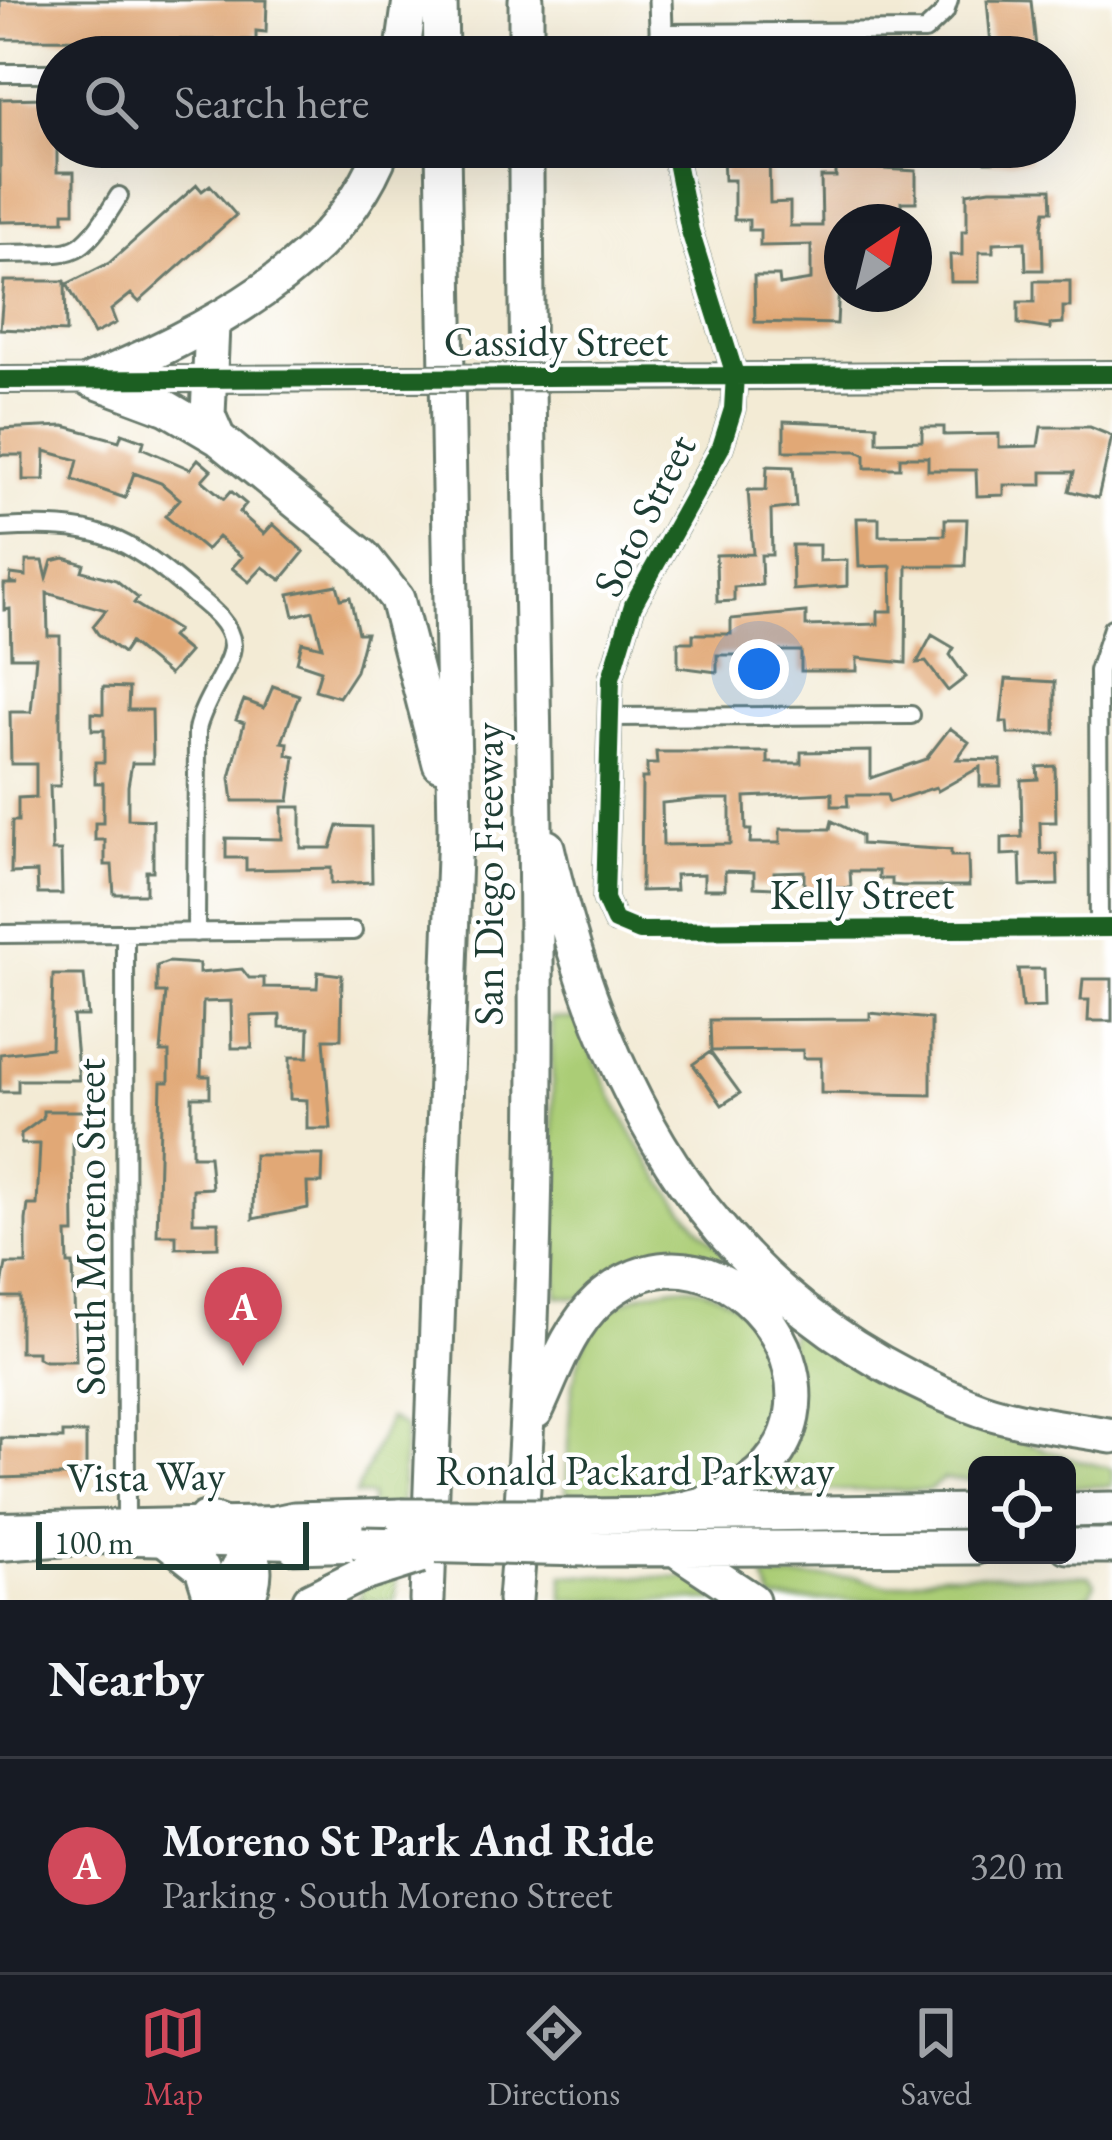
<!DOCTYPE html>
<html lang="en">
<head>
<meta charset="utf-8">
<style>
	:root { --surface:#171b24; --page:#242831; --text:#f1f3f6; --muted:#9ea1a6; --line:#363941; --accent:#d1495b }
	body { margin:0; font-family:"EB Garamond",serif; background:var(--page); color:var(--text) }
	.controls { position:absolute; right:36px; bottom:36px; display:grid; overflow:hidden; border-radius:18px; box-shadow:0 12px 48px #0002 }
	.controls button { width:108px; height:108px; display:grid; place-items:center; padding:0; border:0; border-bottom:3px solid var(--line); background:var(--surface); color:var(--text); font:60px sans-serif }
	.compass { position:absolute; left:824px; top:204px; width:108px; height:108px; border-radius:50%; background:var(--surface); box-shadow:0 12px 48px #0002; rotate:35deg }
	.scale { position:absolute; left:36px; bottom:30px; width:273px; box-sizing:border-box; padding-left:12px; border:6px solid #1f3d34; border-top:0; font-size:33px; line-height:42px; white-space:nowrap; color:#1f3d34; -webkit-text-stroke:9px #fff; paint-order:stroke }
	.you { position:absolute; left:759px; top:669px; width:42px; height:42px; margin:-30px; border:9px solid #fff; border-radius:50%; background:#1a73e8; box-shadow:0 0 0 18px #1a73e833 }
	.badge { display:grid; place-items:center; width:78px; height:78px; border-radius:50%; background:var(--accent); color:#fff; font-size:39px; font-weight:700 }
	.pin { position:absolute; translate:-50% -99px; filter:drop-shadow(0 3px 6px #0008) }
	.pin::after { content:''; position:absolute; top:63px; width:42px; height:36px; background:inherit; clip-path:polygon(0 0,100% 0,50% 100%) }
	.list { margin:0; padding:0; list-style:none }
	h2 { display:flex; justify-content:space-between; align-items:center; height:156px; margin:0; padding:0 48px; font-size:51px }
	h2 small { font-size:39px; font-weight:400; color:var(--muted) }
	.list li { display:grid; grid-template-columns:78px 1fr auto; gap:36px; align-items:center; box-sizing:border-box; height:216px; padding:0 48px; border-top:3px solid var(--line) }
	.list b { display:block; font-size:45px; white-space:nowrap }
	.list p { margin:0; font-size:39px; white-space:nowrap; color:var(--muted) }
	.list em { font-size:39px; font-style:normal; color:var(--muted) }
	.icon { flex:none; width:66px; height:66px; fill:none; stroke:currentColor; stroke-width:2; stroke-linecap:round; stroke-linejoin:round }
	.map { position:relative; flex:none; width:1112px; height:1600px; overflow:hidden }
	.search { position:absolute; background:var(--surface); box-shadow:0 12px 48px #0002; left:36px; right:36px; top:36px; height:132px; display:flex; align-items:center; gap:30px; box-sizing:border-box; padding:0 42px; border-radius:66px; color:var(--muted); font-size:45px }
	.sheet { height:372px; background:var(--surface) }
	nav { display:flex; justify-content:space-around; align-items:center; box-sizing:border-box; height:168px; border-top:3px solid var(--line); background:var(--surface); font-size:33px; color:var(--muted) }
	nav a { display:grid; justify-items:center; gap:6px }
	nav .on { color:var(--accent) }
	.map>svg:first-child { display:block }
	.green { fill:#abcd76; stroke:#658555; stroke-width:3 }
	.building { fill:#e1a876; fill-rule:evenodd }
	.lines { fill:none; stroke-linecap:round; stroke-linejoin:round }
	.minor-casing { stroke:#697a6c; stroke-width:22 }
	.tertiary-casing { stroke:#697a6c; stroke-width:27 }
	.secondary-casing { stroke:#697a6c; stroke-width:30 }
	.motorway-casing { stroke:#697a6c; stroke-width:39 }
	.minor { stroke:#fff; stroke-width:16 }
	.tertiary { stroke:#fff; stroke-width:21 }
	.secondary { stroke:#fff; stroke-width:24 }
	.motorway { stroke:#fff; stroke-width:33 }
	.secondary-bridge-casing { stroke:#697a6c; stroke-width:30; stroke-linecap:butt }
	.motorway-bridge-casing { stroke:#697a6c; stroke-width:39; stroke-linecap:butt }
	.secondary-bridge { stroke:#fff; stroke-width:24 }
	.motorway-bridge { stroke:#fff; stroke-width:33 }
	.cycleway-casing { stroke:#fff; stroke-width:26 }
	.cycleway { stroke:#1b5e20; stroke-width:18 }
	.labels { text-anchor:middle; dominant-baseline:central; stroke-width:9; stroke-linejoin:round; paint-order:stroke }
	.street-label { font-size:42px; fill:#1f3d34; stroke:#fff }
</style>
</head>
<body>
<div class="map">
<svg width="1112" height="1600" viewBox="0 0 1112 1600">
	<rect width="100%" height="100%" fill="#fff"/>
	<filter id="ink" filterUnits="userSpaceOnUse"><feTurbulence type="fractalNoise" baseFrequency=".00833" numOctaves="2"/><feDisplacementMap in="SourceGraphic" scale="24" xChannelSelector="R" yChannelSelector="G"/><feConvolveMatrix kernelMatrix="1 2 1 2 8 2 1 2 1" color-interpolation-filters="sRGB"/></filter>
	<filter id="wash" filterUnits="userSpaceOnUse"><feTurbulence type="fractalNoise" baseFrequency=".004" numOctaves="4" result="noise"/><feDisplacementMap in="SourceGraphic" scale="48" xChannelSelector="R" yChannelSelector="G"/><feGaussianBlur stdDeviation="2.7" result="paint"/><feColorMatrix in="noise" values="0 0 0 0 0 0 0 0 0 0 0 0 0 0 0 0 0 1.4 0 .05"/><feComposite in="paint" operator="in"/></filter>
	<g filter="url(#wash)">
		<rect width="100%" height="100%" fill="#f3ebd5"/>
		<!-- green -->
		<path class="green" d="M551,1018L578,1019C611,1104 657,1190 724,1253L715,1265L633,1264L580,1298L557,1296Z
			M688,1286C786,1301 815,1438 722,1485C678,1507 613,1495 566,1493C572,1393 558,1294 688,1286Z
			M803,1326C901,1392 996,1441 1112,1469V1486L1067,1487V1465H977V1481L943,1479L929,1490L765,1491L791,1333Z
			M389,1418L405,1427L395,1600H354L361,1597L371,1496L355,1495Z
			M943,1574L1090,1576L1095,1583L1090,1595L1075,1600H773L764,1578L856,1577L889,1586Z
			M563,1575L692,1578L735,1600H563Z"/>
		<g id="blocks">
			<!-- building -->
			<path class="building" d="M0,0H267L266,32L256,31V40L0,39Z
				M987,0L1031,1L1036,47L1024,46L1023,54L992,56Z
				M47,98V125H57V172H74V212H64V221L0,222V99Z
				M985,147H1029L1030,161L986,162Z
				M769,153L770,203L790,202V226H822L821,177H836V166L916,171V202H901V211H872V222H842L837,324L755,322L754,276H779L780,285L811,280V245L760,246V230H749V220H734V180H724L723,154Z
				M197,185L202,191L210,185L236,215L139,302L131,294L111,310L116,323L94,334L67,284L109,263Z
				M990,189H1051L1052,211H1045L1042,227L1043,270H1026L1025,242L993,243V252H979V282H951L950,255H962V231H967V193Z
				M4,281H65L66,332L0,329Z
				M1034,281H1070V307H1063V323L1050,324V329L1018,324V302H1034Z
				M784,421L877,425V442L922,441V427H944V435L999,434V447L1038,446L1041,427H1090L1112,436L1098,498L1069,491L1074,472H1042V485H1004V495L977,496L976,470H928V457H900V468H865V455L857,451H784Z
				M64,426L119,441L122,433L144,441L142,448L190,469L198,459L211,470L202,480L224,499L231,491L246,504L239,512L264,534L273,524L304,552L281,580L263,567L249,582L232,568L242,557L218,537L206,550L165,516L180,499L161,483L134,473L125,498L73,480L78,460L45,451L44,480H23V455H0V429Z
				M767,466L793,467L796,507L771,510L772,555H761L762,585L734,587V601L717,602L716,555L753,554L748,490H766Z
				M857,518H879V536L945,535V519H967L965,566H907L906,663L857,658V671H801V651H773V671L751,672L750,655H717V672L678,667V642H693V634H731V619L806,612V626L878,624V611H892L891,566L859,567Z
				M792,545H819V561L847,560V586L793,590Z
				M64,558L84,564L82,571L116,580L138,598L134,603L177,630L171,637L189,652L169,675L130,643L123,653L98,634L93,626L106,610L47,593L48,636H60V786H50L52,851H61L62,894H38L37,872L11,873L12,821H18V798L36,797V764H11L10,712H31L36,657H11L10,609L4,610V584H18L10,582L11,574L26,576V561H43L47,578L52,561Z
				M337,585L341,599L350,597L358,633H366L356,671L339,697L315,690L321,670L297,662L302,642L322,647L313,611L294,616L289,594Z
				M932,635L954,648L950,655L966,677L948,691L926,662L917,663Z
				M1006,679L1055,682V734H1008L1007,722H1001Z
				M273,686L299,695L282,742L288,743L287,755L295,757L289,801H233L230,778L244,723L236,720L244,700L264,708Z
				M103,687L129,688L128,710H152L153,763H132L128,786V819L153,820V871H146V894H114L112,865H105V840H95V823H103V783H95V762H104V730H92V713L103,714Z
				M950,728L969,742L957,759L1001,760V786H980V767L938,791L936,787L889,802L887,795H847L848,806H832V793L745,797L746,830H751L750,843H780V829H830L832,821L861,836V844L951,850V856H968L969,886H902L892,885V879H879V871H850L851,888H804V871L774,872V888L754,887V872L725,871V889H704V874L675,875L676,890L641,891L642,778H647V764H657L656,752H768V763H801V752L871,751V778L926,759ZM701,799H730V844L663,845L662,803Z
				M1055,766L1056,822H1040L1041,854H1057L1058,885L1021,886L1020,854L1002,855V838L1022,837L1021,780L1038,779L1037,767Z
				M282,807H301V848H331L338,826L371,827L372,882L331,884V868L246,870V858H226V838L282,839Z
				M168,962L199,964V973L242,969L249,978H264V987L317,988L318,972L342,975L341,1039H324L331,1129H307V1100L290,1099V1057H308L309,1028L280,1027V1015L251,1016L252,1048H232L231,1001L203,1002L201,1076H210V1097H192V1156H209L212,1188L193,1189V1222H218V1247L176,1248V1235H157L161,1082H169V1052H161L166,993H157V966Z
				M1018,969H1044L1045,1007L1022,1008Z
				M53,975H84L88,1016H73L79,1080H18V1092H0V1054L51,1048Z
				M1083,979H1112V1021H1088L1089,1000H1081Z
				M870,1013L931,1019V1095L821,1093V1058H803V1050L711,1051L710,1020L870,1019Z
				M710,1052L740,1093L722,1105L693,1064Z
				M43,1111H86V1143H73L74,1233H67L68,1264H73L76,1361H45L37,1358V1352H20V1297H0L6,1264H26V1220L28,1205H37L40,1144H21V1134L43,1118Z
				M254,1155H323L322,1183H307L308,1208L253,1219Z
				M63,1433H86V1475L1,1478V1438L63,1439Z"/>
		</g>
	</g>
	<g filter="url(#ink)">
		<use href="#blocks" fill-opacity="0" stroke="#697a6c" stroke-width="3"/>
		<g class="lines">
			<defs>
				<path id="minor" d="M662,33L925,31L945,12L949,0
					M0,73H57
					M0,254C78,251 76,265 119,196
					M0,528C96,523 121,532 194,595C209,607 231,624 232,645C232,666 203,700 197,730L196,933
					M608,717L911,715
					M615,921L639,931L1112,928
					M1099,928L1098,671L1112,628
					M125,933L126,1521
					M0,934L353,931"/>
				<path id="tertiary" d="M660,0L662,57
					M615,921L605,899L611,678L633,605L721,447L733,409L735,375L690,231L673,147"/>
				<path id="secondary" d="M603,377L1112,374
					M0,380L416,378
					M0,1525L279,1519
					M0,1548L97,1541L294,1546"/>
				<path id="motorway" d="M440,0L441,57
					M526,0V57
					M402,57L410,0
					M212,326L208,415L218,438L363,556L397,599L440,764
					M92,380C202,333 339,267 383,147
					M92,380L167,408L218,438
					M547,847C604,1100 716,1304 969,1405C1013,1423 1066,1427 1112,1436
					M536,1411C553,1375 568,1328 599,1300C726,1186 890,1418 723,1497C702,1507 674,1510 651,1515
					M1067,1510L1112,1509
					M587,1516L977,1511
					M205,1519C247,1527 265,1561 247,1600
					M170,1543L202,1568L212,1600
					M294,1546L362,1544
					M1067,1546H1112
					M586,1549L977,1547
					M681,1553L752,1600
					M220,1600L261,1526L294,1519L401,1516
					M310,1600L358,1576
					M427,1600L455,829L443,147
					M515,1600C555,1117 526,631 526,147"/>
			</defs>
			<!-- minor casing -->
			<use href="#minor" class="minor-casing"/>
			<!-- tertiary casing -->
			<use href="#tertiary" class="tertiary-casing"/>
			<!-- secondary casing -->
			<use href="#secondary" class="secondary-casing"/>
			<!-- motorway casing -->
			<use href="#motorway" class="motorway-casing"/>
			<!-- minor -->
			<use href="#minor" class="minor"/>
			<!-- tertiary -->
			<use href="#tertiary" class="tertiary"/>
			<!-- secondary -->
			<use href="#secondary" class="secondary"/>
			<!-- motorway -->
			<use href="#motorway" class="motorway"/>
			<defs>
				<path id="secondary-bridge" d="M416,378L603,377"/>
				<path id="motorway-bridge" d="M401,1516H587
					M362,1544L586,1549
					M358,1576L421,1556"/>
			</defs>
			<!-- secondary-bridge casing -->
			<use href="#secondary-bridge" class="secondary-bridge-casing"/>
			<!-- motorway-bridge casing -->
			<use href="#motorway-bridge" class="motorway-bridge-casing"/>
			<!-- secondary-bridge -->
			<use href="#secondary-bridge" class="secondary-bridge"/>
			<!-- motorway-bridge -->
			<use href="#motorway-bridge" class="motorway-bridge"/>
			<defs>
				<path id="cycleway" d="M673,147L690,231L735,375L733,409L721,447L633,605L611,678L605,899L615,921L639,931L1112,928
					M0,380L1112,374"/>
			</defs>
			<!-- cycleway casing -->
			<use href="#cycleway" class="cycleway-casing"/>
			<!-- cycleway -->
			<use href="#cycleway" class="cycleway"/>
		</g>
	</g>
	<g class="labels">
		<!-- street labels -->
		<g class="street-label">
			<text x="556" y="341">Cassidy Street</text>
			<text transform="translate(644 515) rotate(-63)">Soto Street</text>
			<text transform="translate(488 874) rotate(-90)">San Diego Freeway</text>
			<text x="862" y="894">Kelly Street</text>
			<text transform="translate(90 1227) rotate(-90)">South Moreno Street</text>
			<text x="635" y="1470">Ronald Packard Parkway</text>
			<text transform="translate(146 1476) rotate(-1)">Vista Way</text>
		</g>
	</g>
</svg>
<div class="controls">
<button><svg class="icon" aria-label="locate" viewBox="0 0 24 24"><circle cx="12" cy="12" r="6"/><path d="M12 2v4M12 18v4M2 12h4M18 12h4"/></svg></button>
</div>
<svg class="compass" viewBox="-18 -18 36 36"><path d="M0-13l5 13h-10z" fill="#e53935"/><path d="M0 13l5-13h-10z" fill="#9ea1a6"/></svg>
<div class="scale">100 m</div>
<div class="you"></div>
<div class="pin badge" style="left:243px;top:1366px">A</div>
<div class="search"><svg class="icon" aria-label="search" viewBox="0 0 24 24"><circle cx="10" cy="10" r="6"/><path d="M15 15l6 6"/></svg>Search here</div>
</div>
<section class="sheet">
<h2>Nearby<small></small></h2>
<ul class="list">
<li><span class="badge">A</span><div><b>Moreno St Park And Ride</b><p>Parking · South Moreno Street</p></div><em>320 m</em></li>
</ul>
</section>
<nav>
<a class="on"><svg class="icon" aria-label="map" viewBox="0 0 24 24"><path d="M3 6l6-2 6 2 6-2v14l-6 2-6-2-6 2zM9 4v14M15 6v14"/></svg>Map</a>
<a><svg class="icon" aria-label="directions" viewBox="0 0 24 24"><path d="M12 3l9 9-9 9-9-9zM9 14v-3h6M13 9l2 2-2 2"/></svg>Directions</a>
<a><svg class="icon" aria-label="saved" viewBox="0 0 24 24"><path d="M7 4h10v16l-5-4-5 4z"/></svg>Saved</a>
</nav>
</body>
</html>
